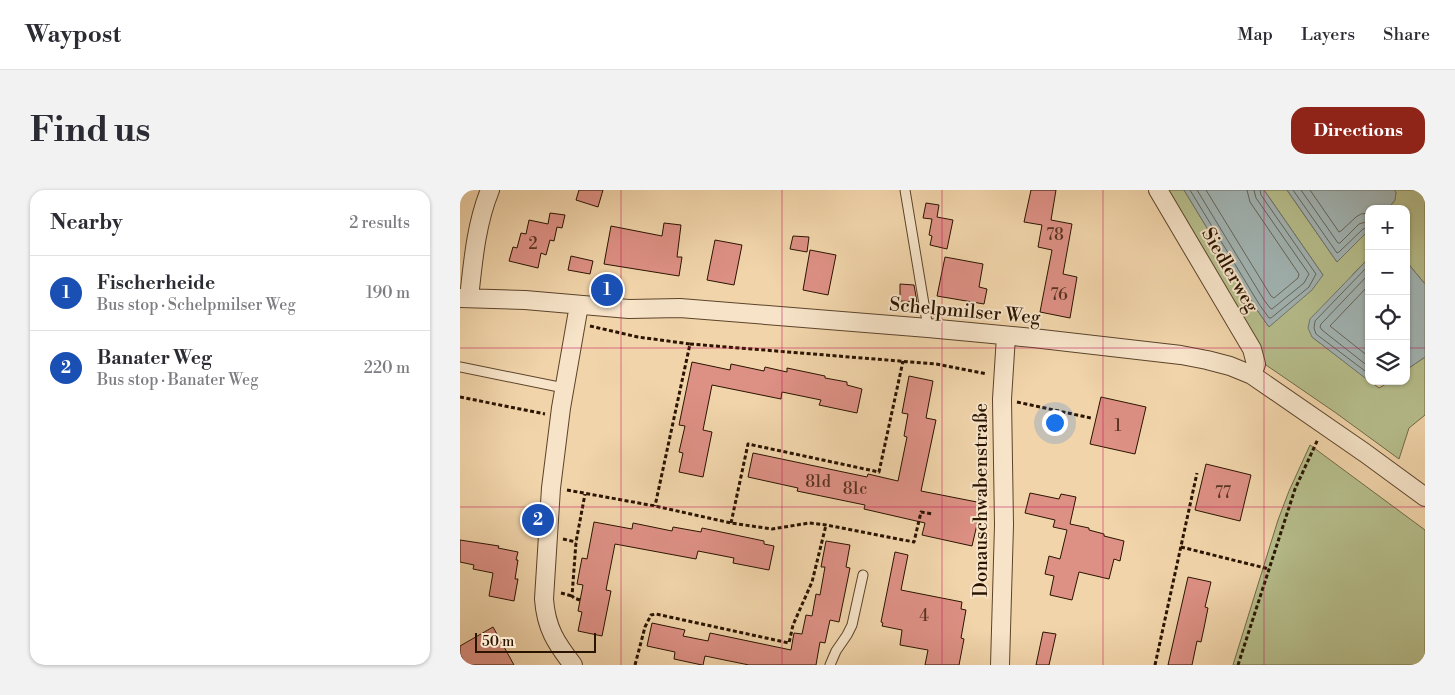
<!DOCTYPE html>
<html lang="en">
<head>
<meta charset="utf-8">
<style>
	:root { --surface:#fff; --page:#f2f2f3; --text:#2b2b33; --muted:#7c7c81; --line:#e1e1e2; --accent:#8f2418 }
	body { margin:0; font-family:"Libre Bodoni",serif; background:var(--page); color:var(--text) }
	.controls { position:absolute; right:15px; top:15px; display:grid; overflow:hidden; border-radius:10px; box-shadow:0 1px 4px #0004 }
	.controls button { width:45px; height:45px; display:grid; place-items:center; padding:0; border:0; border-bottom:1px solid var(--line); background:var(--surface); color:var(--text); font:25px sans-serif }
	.scale { position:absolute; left:15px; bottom:12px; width:121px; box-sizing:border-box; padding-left:5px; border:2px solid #2a1400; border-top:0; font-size:14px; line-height:18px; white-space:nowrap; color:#2a1400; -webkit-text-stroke:4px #f6e3c8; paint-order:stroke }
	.you { position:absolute; left:594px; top:232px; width:18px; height:18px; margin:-12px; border:4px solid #fff; border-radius:50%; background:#1a73e8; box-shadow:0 0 0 8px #1a73e833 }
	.badge { display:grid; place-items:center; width:32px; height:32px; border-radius:50%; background:var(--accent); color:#fff; font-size:16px; font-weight:700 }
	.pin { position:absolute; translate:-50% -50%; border:2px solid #fff; box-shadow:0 1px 5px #0006 }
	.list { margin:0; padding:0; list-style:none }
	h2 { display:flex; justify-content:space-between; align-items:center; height:65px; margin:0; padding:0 20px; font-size:21px }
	h2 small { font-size:16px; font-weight:400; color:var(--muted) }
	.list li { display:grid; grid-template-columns:32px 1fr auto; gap:15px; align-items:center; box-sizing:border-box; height:75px; padding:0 20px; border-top:1px solid var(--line) }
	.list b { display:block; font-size:19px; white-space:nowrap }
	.list p { margin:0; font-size:16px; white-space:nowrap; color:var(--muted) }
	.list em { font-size:16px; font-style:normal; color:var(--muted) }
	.icon { flex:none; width:28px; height:28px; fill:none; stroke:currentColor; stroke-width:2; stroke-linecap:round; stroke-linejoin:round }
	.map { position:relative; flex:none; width:965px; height:475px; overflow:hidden; border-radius:15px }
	header { display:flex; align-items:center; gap:30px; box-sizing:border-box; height:70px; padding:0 25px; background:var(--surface); border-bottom:1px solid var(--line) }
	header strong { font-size:24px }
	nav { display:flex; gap:28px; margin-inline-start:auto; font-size:18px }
	.intro { display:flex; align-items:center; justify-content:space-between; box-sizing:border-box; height:120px; padding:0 30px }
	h1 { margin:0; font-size:35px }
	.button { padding:12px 22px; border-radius:15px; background:var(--accent); color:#fff; font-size:18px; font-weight:700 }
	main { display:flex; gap:30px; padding:0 30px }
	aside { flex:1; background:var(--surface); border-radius:15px; box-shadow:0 1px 4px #0004 }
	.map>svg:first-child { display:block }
	.green { fill:#b6be8c; stroke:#706946 }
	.water { fill:#a1b5b5; stroke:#71756d }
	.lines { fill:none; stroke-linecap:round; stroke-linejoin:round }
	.shore { stroke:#66645a; stroke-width:1 }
	.stream { stroke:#71756d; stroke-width:5 }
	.building { fill:#dd9084; stroke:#2a1400 }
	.lane-casing { stroke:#5c442a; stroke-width:11 }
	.street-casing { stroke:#5c442a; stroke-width:20 }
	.path { stroke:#2a1400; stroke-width:3; stroke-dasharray:4 2.5; stroke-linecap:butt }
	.lane { stroke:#f6e3c8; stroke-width:9 }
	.street { stroke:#f6e3c8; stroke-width:18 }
	.grid { fill:none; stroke:#c2185b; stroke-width:1; stroke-opacity:0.55 }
	.labels { text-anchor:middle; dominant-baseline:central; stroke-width:4; stroke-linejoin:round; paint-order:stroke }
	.number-label { font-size:16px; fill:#573321 }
	.street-label { font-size:19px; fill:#2a1400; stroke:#f6e3c8 }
</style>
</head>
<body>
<header>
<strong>Waypost</strong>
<nav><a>Map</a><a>Layers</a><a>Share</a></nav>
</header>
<div class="intro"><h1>Find us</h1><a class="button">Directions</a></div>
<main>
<aside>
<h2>Nearby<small>2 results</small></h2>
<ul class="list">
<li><span class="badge" style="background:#1a4fb4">1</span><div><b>Fischerheide</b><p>Bus stop · Schelpmilser Weg</p></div><em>190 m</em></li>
<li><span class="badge" style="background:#1a4fb4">2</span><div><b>Banater Weg</b><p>Bus stop · Banater Weg</p></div><em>220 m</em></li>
</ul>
</aside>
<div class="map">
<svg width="965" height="475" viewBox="0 0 965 475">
	<rect width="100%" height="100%" fill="#f1d4aa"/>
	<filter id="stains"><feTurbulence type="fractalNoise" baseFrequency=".004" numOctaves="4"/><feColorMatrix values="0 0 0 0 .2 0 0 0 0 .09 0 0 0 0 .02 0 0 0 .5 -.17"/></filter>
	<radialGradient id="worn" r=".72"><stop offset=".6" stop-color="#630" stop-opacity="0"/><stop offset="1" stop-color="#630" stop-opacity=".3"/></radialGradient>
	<!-- green -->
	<path class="green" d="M704,0H724L795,117L809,137L863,85L804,0H827L877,72L909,40V68L894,83L852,147L919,198L931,191H946V180L965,167V225L949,238L939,269L876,223L806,175Z
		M934,0H965V94L946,71V19H928L935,10L936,2Z
		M850,255L965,340V475H773L818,330L829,301Z"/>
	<!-- water -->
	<path class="water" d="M724,0H804L863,85L852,100L809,137L795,117Z
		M827,0H934L936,2L935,10L928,19H909V40L877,72Z
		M909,68V191L852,147L848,138L850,129Z
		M946,71L965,94V167L946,180Z"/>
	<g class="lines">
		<!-- shore -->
		<path class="shore" d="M730,0L799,114L809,128H811L849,97L856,84L801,5L800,0
			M737,0L804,110L810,118L812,119L844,93L849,84L796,8L794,0
			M746,0L811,106L814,108L838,88L839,84L790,12L787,0
			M833,0L877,63L879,62L903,39L909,37
			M841,0L878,53H880L899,34L909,31
			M850,0L879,42L881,41L896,27L901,24L909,23
			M909,75L855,131L854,138L856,144L909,184
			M909,84L861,134L860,137L862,140L909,177
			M909,95L870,136L909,167"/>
		<!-- stream -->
		<path class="stream" d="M960,0L965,6"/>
	</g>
	<!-- building -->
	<path class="building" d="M119,0H143L138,17L116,10Z
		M571,0H596L591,30L612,34L603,84L617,87L610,128L580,122L592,60L578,57L582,35L564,32Z
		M466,13L479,15L477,27L493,30L487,59L470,55L472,46L469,45L472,29L463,28Z
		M90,23L105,25L102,38L97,37L94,51L90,50L86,65L81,63L78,78L49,71L53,57L57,58L61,43L66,44L69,30L88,34Z
		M204,33L221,35L217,67H222L219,86L144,74L151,36L202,46Z
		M333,46L349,47L347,62L330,59Z
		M255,50L282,55L274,95L247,90Z
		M350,60L376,65L368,105L343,100Z
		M111,66L133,71L130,84L108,80Z
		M485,67L523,74L519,97L527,99L524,114L477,106Z
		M440,94L454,95L457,112L440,111Z
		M232,172L270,180L271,174L304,181L305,177L327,182V178L365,186V188L387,192V195L402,199L397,223L359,215L361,210L322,202L321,209L252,195L243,240L252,242L243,287L219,282L223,263L219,262L225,236L219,235Z
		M449,186L473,191L466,228L476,230L461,301L522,313L512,356L462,345L465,333L404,319L405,315L337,301L338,298L288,287L293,263L407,287L408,284L438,291L447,247L444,246L448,224L442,223Z
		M641,207L686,217L675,264L630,254Z
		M746,274L791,285L780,331L735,320Z
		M570,303L599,309L601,304L616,307L610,334L629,338V340L644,344V346L664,351L660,371L654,369L649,389L619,382L612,410L590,405L594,386L585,384L589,366L600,369L607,340L593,337L595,330L565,323Z
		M134,332L172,339L173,333L212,341L213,337L241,342L242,338L304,351V354L314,356L309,380L273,373L274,368L238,361L236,369L155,354L146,400L151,401L142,446L118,441L122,422L118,421L123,395L117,394L122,368L127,369Z
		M0,350L39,356L38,358L58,362L56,370H58L55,389H58L54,411L29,406L33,383L13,379L14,375L0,372Z
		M366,351L390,355L386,377L390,378L379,432L370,430L365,453L360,452L356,475H289L245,466L243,475H242L214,469L215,462L187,456L192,433L225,440L223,446L248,451L250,443L331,460L334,443L342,444L346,425L352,426L356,404L360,405L365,377H361Z
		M435,362L448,365L441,400L502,412L501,419L506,420L501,448L504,449L499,475H465L468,460L440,455L442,440L422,436L423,433L421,432Z
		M728,387L751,392L745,417L748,418L744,438L741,452L737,451L732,475H708Z
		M33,437L54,475H6L0,464V456Z
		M583,442L596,444L589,475H576Z"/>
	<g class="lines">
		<defs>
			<path id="lane" d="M445,0L468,138
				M0,177L104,198
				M370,475L376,461L387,445L392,435L403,385"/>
			<path id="street" d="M698,0L792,159L796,174L792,185
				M0,108L65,110L169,119L220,118L468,138L573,148L721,165L747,170L770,176L792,185L905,263L965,307
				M9,108C13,72 16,34 30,0
				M113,475C96,453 86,438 84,409L91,298L101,218L119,115
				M540,475L544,335L542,209L546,146"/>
		</defs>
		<!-- lane casing -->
		<use href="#lane" class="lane-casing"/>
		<!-- street casing -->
		<use href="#street" class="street-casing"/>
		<!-- path -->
		<path class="path" d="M130,136L178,147L230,154L195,316
			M230,154L476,174L527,184
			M0,207L85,224
			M557,212L631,228
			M107,300L195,316L271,333L312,339L349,333L366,335L454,352L461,322L473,324
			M271,333L288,254L419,282L443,171
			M103,349L116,352
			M721,357L809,379
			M101,403L112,406
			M120,410L114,408L112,406L116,352L125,304
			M175,475L185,437L191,425L196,424L329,453L333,435L352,392L366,335
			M695,475L737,283
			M778,475L835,299L858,249"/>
		<!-- lane -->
		<use href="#lane" class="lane"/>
		<!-- street -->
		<use href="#street" class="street"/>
	</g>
	<!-- grid -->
	<path class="grid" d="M161,0V475M322,0V475M482,0V475M643,0V475M804,0V475M0,158H909M946,158H965M0,317H965"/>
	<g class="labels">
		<!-- number labels -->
		<g class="number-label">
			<text x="595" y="45">78</text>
			<text x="73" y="54">2</text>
			<text x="599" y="105">76</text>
			<text x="658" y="236">1</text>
			<text x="358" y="292">81d</text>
			<text x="395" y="299">81c</text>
			<text x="763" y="303">77</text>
			<text x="464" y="426">4</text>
		</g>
		<!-- street labels -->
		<g class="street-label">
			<text transform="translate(770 80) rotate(60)">Siedlerweg</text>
			<text transform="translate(505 121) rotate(5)">Schelpmilser Weg</text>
			<text transform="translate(521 310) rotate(-90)">Donauschwabenstraße</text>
		</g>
	</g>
	<rect width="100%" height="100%" filter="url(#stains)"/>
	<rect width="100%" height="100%" fill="url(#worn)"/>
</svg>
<div class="controls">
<button>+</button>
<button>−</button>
<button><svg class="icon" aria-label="locate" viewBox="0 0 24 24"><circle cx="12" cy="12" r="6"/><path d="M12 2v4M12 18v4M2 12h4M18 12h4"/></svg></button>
<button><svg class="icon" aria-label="layers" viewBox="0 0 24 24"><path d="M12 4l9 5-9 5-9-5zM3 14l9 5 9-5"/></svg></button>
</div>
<div class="scale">50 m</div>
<div class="you"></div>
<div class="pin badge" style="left:147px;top:100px;background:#1a4fb4">1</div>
<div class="pin badge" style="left:78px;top:330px;background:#1a4fb4">2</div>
</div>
</main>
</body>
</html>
